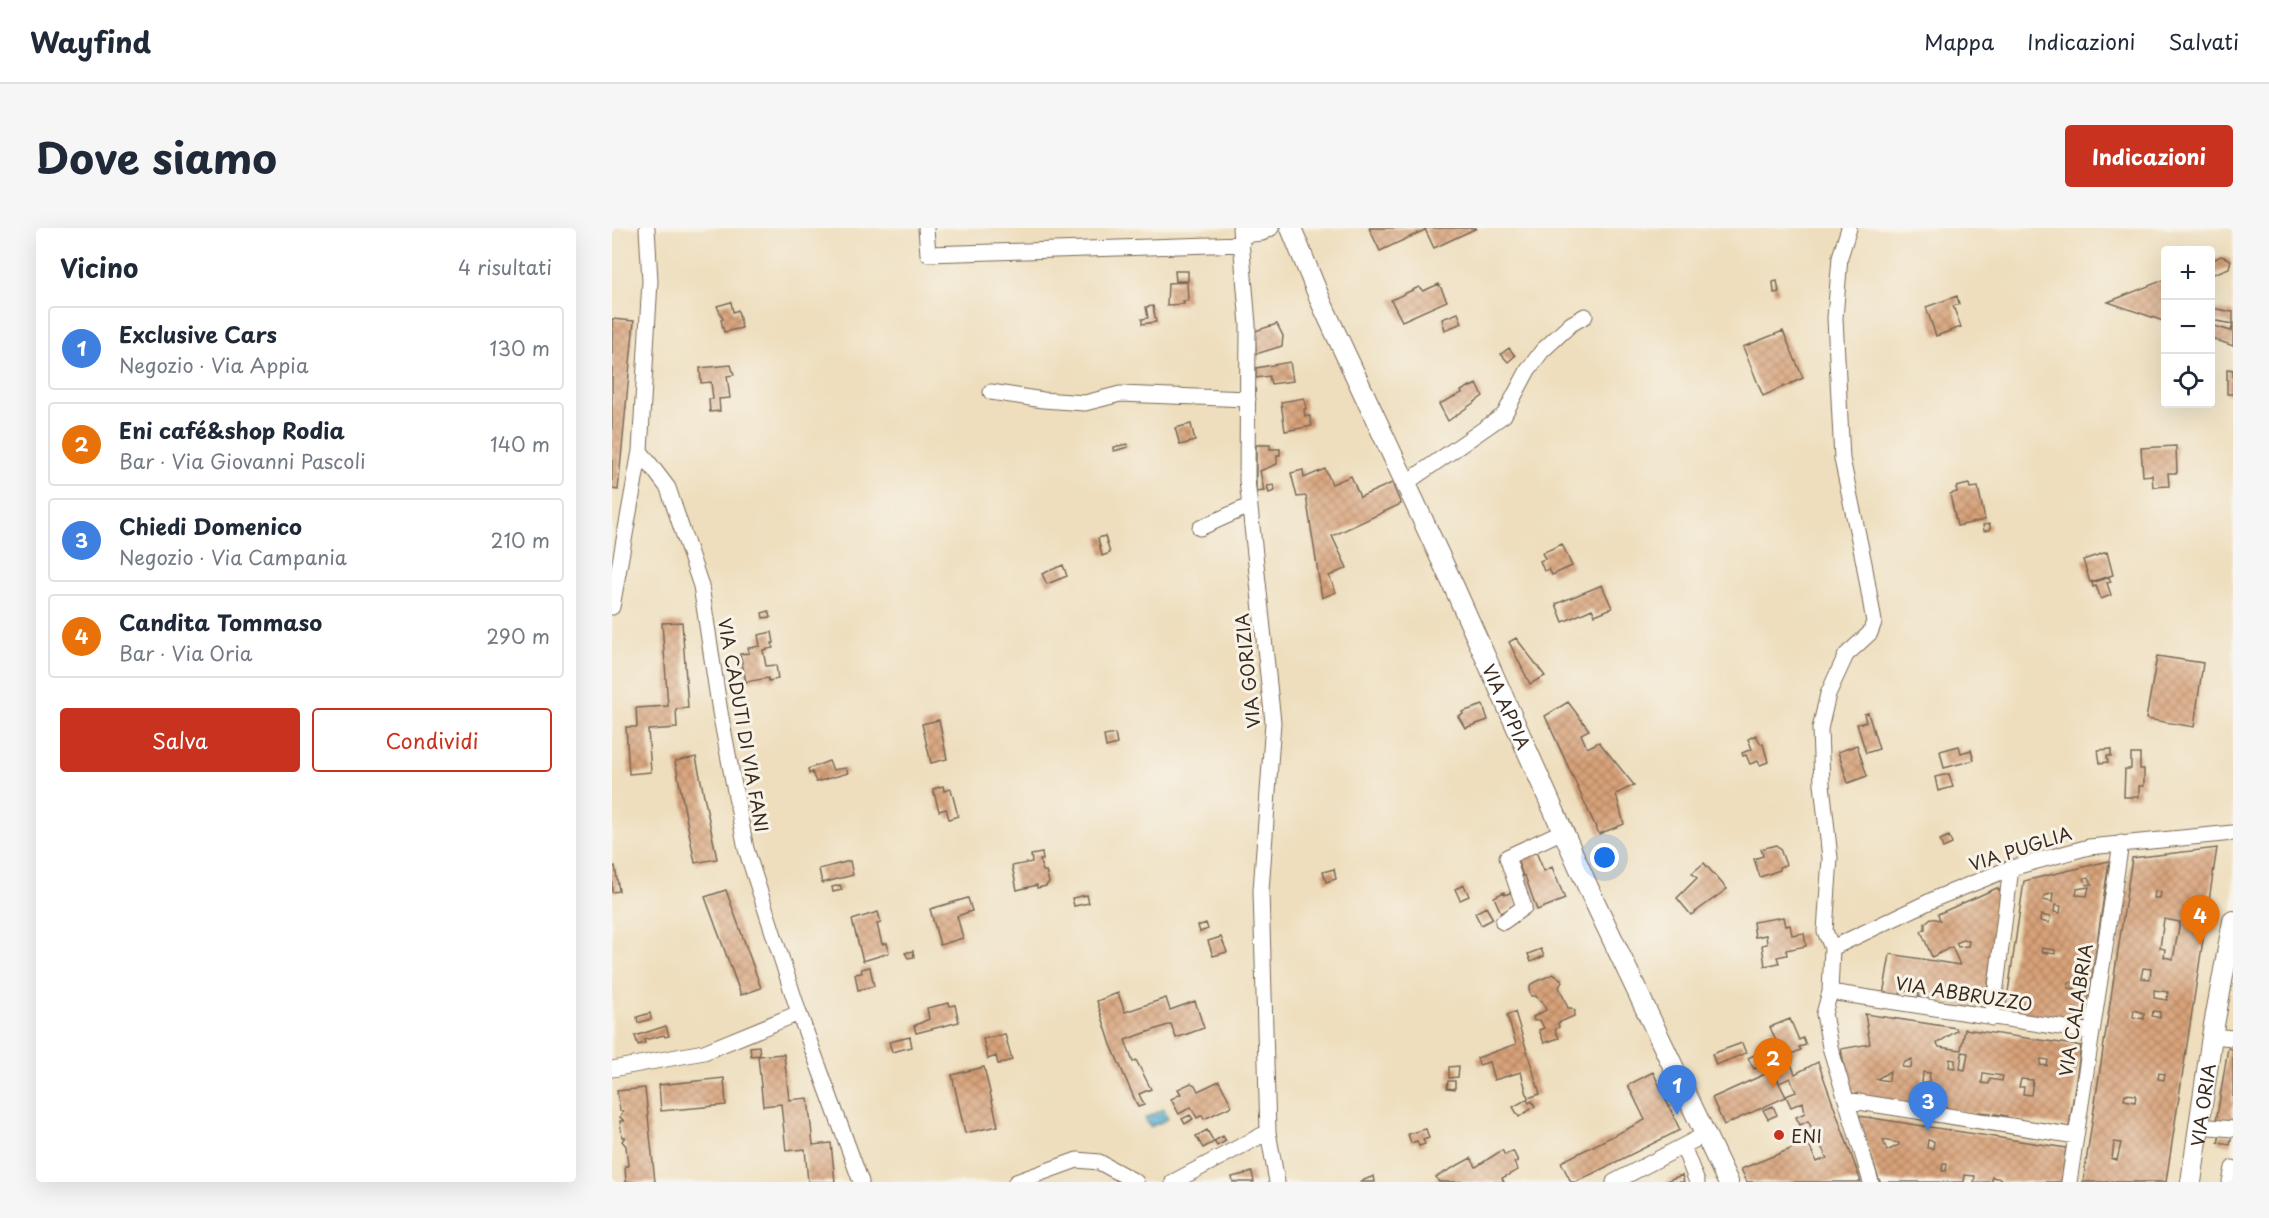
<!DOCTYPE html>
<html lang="it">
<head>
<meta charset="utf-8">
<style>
	:root { --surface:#fff; --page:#f6f6f7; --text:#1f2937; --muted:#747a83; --line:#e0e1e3; --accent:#c8321e }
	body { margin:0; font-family:"Playpen Sans",sans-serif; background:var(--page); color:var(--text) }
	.controls { position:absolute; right:18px; top:18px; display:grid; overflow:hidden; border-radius:6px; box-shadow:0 6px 24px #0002 }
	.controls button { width:54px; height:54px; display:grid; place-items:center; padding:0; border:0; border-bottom:2px solid var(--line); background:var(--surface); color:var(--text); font:30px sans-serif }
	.you { position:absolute; left:993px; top:630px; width:21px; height:21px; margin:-15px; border:4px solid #fff; border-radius:50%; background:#1a73e8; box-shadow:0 0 0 9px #1a73e833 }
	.badge { display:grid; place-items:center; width:39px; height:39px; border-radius:50%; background:var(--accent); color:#fff; font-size:20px; font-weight:700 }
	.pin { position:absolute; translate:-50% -50px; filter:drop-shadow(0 2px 3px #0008) }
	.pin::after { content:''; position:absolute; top:32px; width:21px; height:18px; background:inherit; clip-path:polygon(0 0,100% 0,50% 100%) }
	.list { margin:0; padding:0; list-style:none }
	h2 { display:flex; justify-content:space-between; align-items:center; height:78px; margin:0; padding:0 24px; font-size:26px }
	h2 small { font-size:20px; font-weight:400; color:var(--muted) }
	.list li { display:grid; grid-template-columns:39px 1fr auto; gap:18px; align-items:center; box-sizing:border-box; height:84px; margin:0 12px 12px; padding:0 12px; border:2px solid var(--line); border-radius:6px }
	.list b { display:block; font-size:22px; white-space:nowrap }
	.list p { margin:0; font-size:20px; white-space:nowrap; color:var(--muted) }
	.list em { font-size:20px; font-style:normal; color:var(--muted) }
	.actions { display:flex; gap:12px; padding:18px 24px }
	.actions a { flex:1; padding:14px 0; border:2px solid var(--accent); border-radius:6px; text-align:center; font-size:21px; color:var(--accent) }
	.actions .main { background:var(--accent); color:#fff }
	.icon { flex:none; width:33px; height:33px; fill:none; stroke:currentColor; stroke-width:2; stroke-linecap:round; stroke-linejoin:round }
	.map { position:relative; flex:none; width:1621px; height:954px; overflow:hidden; border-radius:6px }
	header { display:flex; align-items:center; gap:36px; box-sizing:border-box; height:84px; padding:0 30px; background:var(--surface); border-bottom:2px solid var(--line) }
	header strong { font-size:28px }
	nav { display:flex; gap:33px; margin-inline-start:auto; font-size:21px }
	.intro { display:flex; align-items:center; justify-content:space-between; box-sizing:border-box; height:144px; padding:0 36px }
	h1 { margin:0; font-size:42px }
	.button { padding:15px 27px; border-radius:6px; background:var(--accent); color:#fff; font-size:21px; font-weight:700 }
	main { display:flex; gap:36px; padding:0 36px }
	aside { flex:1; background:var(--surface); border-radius:6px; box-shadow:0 6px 24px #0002 }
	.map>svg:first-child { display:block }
	.water { fill:url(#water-rules); stroke:#466c77; stroke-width:1.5 }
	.building { fill:url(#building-cross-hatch); fill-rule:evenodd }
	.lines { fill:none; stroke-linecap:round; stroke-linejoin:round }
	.minor-casing { stroke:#7a6956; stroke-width:17 }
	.major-casing { stroke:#7a6956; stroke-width:22 }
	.minor { stroke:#fff; stroke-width:15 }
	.major { stroke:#fff; stroke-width:20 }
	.poi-dot { fill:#c8321e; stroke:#f7f3e8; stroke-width:2 }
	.labels { text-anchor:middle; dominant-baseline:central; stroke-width:6; stroke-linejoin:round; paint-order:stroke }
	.street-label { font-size:18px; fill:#3b2a1e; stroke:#f7f3e8 }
	.poi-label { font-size:18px; fill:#3b2a1e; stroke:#f7f3e8; text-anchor:start }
</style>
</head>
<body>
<header>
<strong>Wayfind</strong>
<nav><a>Mappa</a><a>Indicazioni</a><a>Salvati</a></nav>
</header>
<div class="intro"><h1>Dove siamo</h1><a class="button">Indicazioni</a></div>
<main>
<aside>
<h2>Vicino<small>4 risultati</small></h2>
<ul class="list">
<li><span class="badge" style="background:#3f7fe0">1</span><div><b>Exclusive Cars</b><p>Negozio · Via Appia</p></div><em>130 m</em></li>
<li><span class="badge" style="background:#e8710a">2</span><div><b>Eni café&amp;shop Rodia</b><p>Bar · Via Giovanni Pascoli</p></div><em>140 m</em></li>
<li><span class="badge" style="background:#3f7fe0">3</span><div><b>Chiedi Domenico</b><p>Negozio · Via Campania</p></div><em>210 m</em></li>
<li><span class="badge" style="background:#e8710a">4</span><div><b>Candita Tommaso</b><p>Bar · Via Oria</p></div><em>290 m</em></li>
</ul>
<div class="actions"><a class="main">Salva</a><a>Condividi</a></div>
</aside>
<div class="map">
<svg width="1621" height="954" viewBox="0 0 1621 954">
	<defs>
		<pattern id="water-rules" width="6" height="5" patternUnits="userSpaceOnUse" patternTransform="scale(1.5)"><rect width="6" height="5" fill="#52add0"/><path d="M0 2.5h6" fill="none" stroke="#458da8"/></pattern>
		<pattern id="building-cross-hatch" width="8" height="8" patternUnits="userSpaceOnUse" patternTransform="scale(1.5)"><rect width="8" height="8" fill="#d8a279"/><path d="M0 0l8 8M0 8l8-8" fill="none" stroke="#b08463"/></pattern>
	</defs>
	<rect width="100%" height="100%" fill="#f7f3e8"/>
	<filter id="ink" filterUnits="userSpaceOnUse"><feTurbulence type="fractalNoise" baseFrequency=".0167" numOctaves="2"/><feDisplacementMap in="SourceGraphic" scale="12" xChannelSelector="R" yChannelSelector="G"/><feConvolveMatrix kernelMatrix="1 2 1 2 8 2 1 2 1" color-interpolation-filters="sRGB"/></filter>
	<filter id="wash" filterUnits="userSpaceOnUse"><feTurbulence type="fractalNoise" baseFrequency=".008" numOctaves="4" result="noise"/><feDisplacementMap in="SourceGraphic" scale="24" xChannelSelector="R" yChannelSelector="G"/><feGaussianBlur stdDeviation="1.35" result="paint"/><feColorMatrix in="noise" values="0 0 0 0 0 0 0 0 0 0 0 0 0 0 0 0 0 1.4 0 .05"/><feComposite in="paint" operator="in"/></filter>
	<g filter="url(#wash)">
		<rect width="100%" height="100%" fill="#eedebd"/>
		<!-- water -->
		<path class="water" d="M552,881L556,891L538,899L533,890Z"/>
		<g id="blocks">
			<!-- building -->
			<path class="building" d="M757,0H812L813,2L768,23Z
				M815,0H865L822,20L813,1Z
				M1609,28L1619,32L1617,40L1599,47V33Z
				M563,43H576V53H564Z
				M1554,51V94L1496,74Z
				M1165,53L1167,64L1162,65L1161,54Z
				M575,54L576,73H571L572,76L555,77L556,55Z
				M827,56L835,73L790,93L779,72L807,59L811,63Z
				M1345,68L1347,76L1341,78L1349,99L1324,108L1314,79Z
				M119,74L121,84L126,82L130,100L112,104L109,92L111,91L105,78Z
				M541,78L544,94L530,96V91L536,90L534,79Z
				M1599,80L1621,84V96L1599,92Z
				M846,85L850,95L833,102L830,91Z
				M0,91L22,93L6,262L0,261Z
				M665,96L671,108L670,118L644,126L643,103Z
				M1599,97L1619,103L1621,97V118L1599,110Z
				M1171,103L1191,150L1151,168L1131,119Z
				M897,120L903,128L896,134L889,126Z
				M678,134L681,153L659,156L657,148L644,150V140Z
				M119,137L122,147L115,148L118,170L107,171L108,183L98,184L97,171H101L99,154L89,155L88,140Z
				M1615,141L1621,142V166H1615Z
				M865,156L871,168L836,193L827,176L850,165L849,163L858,158V159Z
				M692,170L694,181H692L693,188H698L700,198L673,203L669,174Z
				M579,196L583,213L568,217L563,200Z
				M515,216L516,219L502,223V219Z
				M644,217H658V221H668V227H665V236L648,243L652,263L644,264Z
				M1564,218L1565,245H1556L1557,258L1541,259L1540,247L1531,248L1529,220Z
				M713,241L720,256L739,248L748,269L780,255L789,276L720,308L735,340L717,348L724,364L710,370L694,268L685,269L679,245L691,242L692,250Z
				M1357,256L1358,260L1366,259L1373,292L1345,298L1338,266L1345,264L1344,259Z
				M662,257L663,263L657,265L655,258Z
				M1378,296V302L1372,303L1371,297Z
				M493,308L498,325L490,328L486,310Z
				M950,316L960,338L940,347L937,341L932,343L928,333L933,331L930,325Z
				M1495,324L1501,347L1478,354L1471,332Z
				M451,337L455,348L435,356L430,346Z
				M1497,349L1499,354L1495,355L1499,367L1489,371L1484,358L1481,359L1480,355Z
				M990,357L1000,380L983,387L980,381L951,394L944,376Z
				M157,383L159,389L151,390L150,385Z
				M70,394L76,480L64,481L65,500L36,502L39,544L17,546L14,499H25L24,480L56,478L50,395Z
				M160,404L162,415H160L161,420L151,422L154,438L164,437L166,451L157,453L156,450L134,454L128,426L137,425L136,420L148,418L146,407Z
				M904,410L933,448L918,456L897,414Z
				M1545,428L1591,435L1582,499L1534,491Z
				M956,474L977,502L969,506L975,520L987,514L1022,557L1004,566L1012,596L987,606L933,488Z
				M871,477L876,492L853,500L846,488L851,486L850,484Z
				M1256,485L1267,521L1254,525L1245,496L1254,494L1252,486Z
				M327,492L335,531L319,535L310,496Z
				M503,506L505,516L494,519L492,508Z
				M1144,507L1149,516H1151L1156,534L1148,537L1146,533L1138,536L1134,527L1131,528L1130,525L1140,521L1136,511Z
				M1245,517L1255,548L1236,555L1226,524Z
				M1347,518L1349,525L1359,522L1362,532L1332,540L1328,523Z
				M1499,521V528H1495L1496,534L1488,535L1486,522Z
				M1519,526H1528V541H1532V558H1527V569H1512L1513,541H1519Z
				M84,529L105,631L83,635L63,533Z
				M217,533L221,542L234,540L236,545L204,554L200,544L197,546L196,541Z
				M1337,546L1341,559L1326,563L1323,549Z
				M331,558L332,563L339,561L346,588L337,591L334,581L327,583L321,561Z
				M1337,608L1340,616L1331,620L1328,612Z
				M1164,617L1168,621L1174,637L1167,639L1168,642L1148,649L1142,631L1151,628L1149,621Z
				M1605,620L1554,954H1471L1520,630ZM1543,663L1549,664L1548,670H1542ZM1552,691L1568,694L1561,731L1552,729L1553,721L1548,720ZM1531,740L1539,741L1538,751L1529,750ZM1542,762L1556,764L1555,772L1542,770ZM1522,782L1532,785V791L1521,789ZM1541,783L1548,784V790L1540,788ZM1547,845L1553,846L1552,852L1546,851ZM1513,866L1524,867L1523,874L1512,872ZM1502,914L1509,915L1505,932L1500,931Z
				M924,624L932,643L940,639L953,671L925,682L913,648H911L905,632Z
				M430,625L431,632H428L431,643H434L437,654L434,658L425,660V657L405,662L400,638L420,634L419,627Z
				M238,633L241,647L210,655L207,641Z
				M1497,633L1473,797L1393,785L1412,653ZM1477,649L1480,656L1474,657L1472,650ZM1477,659L1475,668L1464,667L1465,661ZM1441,665L1440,674L1431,672L1432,668ZM1443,677L1449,678L1448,685L1442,684ZM1429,687L1438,689L1437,695L1428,693ZM1430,720L1443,722V726L1429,724ZM1457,754L1463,755V761L1456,760Z
				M1092,635L1115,661L1079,687L1065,670L1085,650L1080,645Z
				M3,638L7,663L0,664V639Z
				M722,641L724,651L714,654L711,644Z
				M228,657L230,662L221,664L220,659Z
				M852,657L857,668L848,672L843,661Z
				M1385,660L1390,665L1372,782L1306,773L1307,765L1289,762L1288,769L1271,767L1278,726L1348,737L1340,719L1320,729L1309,703L1313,701V695L1319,690L1328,692L1326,686ZM1351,712L1357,713L1356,718L1346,719L1344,715Z
				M114,662L149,760L129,767L93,669Z
				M892,664L893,667L900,664L906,677L889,685L882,669Z
				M475,667L477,675L462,678L460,670Z
				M356,670L360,683L345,688L351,710L328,717L318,681Z
				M874,679L881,691L869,697L863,685Z
				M266,684L269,695L265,696L270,716L275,715L277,725L251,733L240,692Z
				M1171,689L1173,698L1178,697L1180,707L1192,705L1194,718L1174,722L1175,727L1165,729L1167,735L1153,738L1150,717L1155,716L1154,707L1143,709L1141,694Z
				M594,695L596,701L588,704L586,698Z
				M609,709L615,724L601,728L596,713Z
				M929,721L932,728L919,734L916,726Z
				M301,723L302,729L296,730L293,725Z
				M258,739L262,758L246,762L243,746L250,745L249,741Z
				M941,746L949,751L950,754L947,759L956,780H959L963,783L962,788L946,795L947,799L943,802L947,810L932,815L927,802L932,800L928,792L922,793L921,789L934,782L930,773L926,771L924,768H919L917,762L919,756Z
				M506,765L513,784L554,770L558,782L583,773L592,800L564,810L559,796L513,812L521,834L524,832L539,861L527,866L532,877L526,879L499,817L485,773Z
				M337,775L338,778L343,777L347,794L304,805L302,798L317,791L315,780Z
				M903,784L928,866L916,870L909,844L882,852L877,834L867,837L865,830L904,816L895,787Z
				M38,785L39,791L26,795L25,789Z
				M1253,786L1344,800L1345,803L1325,815L1327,819L1349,822L1353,801L1469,818L1457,899L1395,890V888L1383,886V888L1379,887V885L1367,884L1366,886L1237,866L1229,821L1258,816ZM1350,824L1356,825L1353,842L1348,841ZM1300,831L1299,840L1290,839L1291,835ZM1338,831L1343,832V840L1337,839ZM1429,831L1436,832L1435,838L1428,837ZM1278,843L1277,853L1265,851ZM1311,844L1318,845L1316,857L1310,856ZM1371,845L1391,848L1390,853L1378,851L1377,856L1370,855ZM1409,851L1421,852L1419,867L1411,866L1412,859H1407Z
				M1178,791L1187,812L1191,810L1194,817L1187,819L1189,822L1158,835L1154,826L1167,820L1158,799Z
				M54,798L57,808L53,809L52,807L32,812L33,815L26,817L23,808Z
				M393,806L400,832L386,836L384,828L376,831L371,811Z
				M298,809L300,819L280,824L277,814Z
				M1130,815L1134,825L1104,837L1100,826Z
				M147,818L148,827L139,828L138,819Z
				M1616,820L1621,821V895L1604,894Z
				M1148,824L1154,835L1142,841L1136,830Z
				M172,826L177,872L196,870L201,917L219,915L223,954H196L193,921L174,923L169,876L151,878L146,828Z
				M1206,834L1249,954H1135L1129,941L1196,914L1204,934L1215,930L1196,893L1188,897L1184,889L1193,885L1191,874L1179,879L1174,868L1184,864L1178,850L1167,855L1174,869L1112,897L1100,870L1162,842L1167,855L1164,843L1179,836L1183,846Z
				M847,838L846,849L837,850V839Z
				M372,839L386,898L353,905L340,847Z
				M1041,844L1068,902L964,954H959L949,934L1033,892L1016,857Z
				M112,850L114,877L49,883L47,857Z
				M607,853L620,878L592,891L590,887L585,890L579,879L567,886L559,871L569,866L566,861L579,855L583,857L586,863Z
				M836,853H843V861L835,860Z
				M33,860L43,954H14L13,938H16L14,918L10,913L13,909H10L8,893H12L8,889L11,883H8L5,863Z
				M915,871L917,875L920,873L923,878L907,889L901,879Z
				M1161,878L1165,887L1156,891L1151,882Z
				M578,887L581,891L573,896L570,891Z
				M1247,888L1454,920L1449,954H1388L1389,951L1380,949V954H1362L1363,948L1353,947L1352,954H1268L1245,891ZM1271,912L1287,915V917L1275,923ZM1316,912L1322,913L1321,921L1315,920ZM1331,935H1335L1334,943H1330Z
				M814,901L817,910L811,912L813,916L807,918L805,913L799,915L796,906Z
				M595,902L602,914L591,920L584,908Z
				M1608,906L1620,908L1618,917L1606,915Z
				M611,908L614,913L605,918L602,913Z
				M890,922L893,927L901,923L906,933L902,935L906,942L890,950L892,954H827L824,949L859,930L864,939Z
				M640,944L642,954H621L620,949Z
				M1070,947L1072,954H1051Z
				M762,948L763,954H747Z"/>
		</g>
	</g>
	<g filter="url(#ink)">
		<use href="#blocks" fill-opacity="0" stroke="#7a6956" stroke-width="1.5"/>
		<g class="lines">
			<defs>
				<path id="minor" d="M314,0L316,26L630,16
					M628,0L636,97L635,252L661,494L649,663L656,904L665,954
					M1237,0L1228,29L1223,90L1230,231L1252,335L1262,394L1258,405L1234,427L1216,466L1208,501L1210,556L1218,630L1213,703L1220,720L1218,764L1212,786L1218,819L1259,954
					M629,7L650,5L659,0
					M379,164L431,172L473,175L508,166L636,171
					M28,223L56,260L89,358L108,484L134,621L187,785L249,954
					M794,255L892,187L916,142L930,123L959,96L973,88
					M588,300L637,278
					M0,379L28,223L38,53L35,0
					M891,694L912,679L895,629L951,603
					M1220,720L1327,669L1399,640L1477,619L1621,605
					M1218,764L1480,804
					M1380,790L1399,640
					M1600,808L1621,810
					M0,841L92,824L187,785
					M1234,872L1464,908
					M1587,898L1621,901
					M1071,918L1085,954
					M404,954L465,932L487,934L524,954
					M561,954L656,904
					M1002,954L1094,906
					M1457,954L1509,615
					M1618,954L1621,940"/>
				<g id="major">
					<path id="s1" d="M679,0L710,76L843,361L979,666L1116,954"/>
					<path id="s2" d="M1579,954L1600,808L1621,693"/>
				</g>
			</defs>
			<!-- minor casing -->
			<use href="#minor" class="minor-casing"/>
			<!-- major casing -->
			<use href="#major" class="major-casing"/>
			<!-- minor -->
			<use href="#minor" class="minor"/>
			<!-- major -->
			<use href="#major" class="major"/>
		</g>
	</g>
	<!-- markers -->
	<circle class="poi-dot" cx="1167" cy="907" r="6"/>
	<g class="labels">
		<!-- street labels -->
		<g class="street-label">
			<text transform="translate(635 443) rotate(-96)">VIA GORIZIA</text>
			<text stroke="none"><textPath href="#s1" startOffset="525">VIA APPIA</textPath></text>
			<text transform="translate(132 497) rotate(80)">VIA CADUTI DI VIA FANI</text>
			<text transform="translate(1408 620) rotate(-18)">VIA PUGLIA</text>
			<text transform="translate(1352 765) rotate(9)">VIA ABBRUZZO</text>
			<text transform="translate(1463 782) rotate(-81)">VIA CALABRIA</text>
			<text stroke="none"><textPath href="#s2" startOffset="78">VIA ORIA</textPath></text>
		</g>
		<!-- poi labels -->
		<g class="poi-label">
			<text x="1179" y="907">ENI</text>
		</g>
	</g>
</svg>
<div class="controls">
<button>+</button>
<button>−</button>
<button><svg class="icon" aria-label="locate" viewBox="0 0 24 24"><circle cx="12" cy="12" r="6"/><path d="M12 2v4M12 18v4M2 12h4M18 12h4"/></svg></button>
</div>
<div class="you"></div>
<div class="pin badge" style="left:1065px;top:887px;background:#3f7fe0">1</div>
<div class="pin badge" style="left:1161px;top:860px;background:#e8710a">2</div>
<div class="pin badge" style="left:1316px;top:903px;background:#3f7fe0">3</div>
<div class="pin badge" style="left:1588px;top:717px;background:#e8710a">4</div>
</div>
</main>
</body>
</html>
